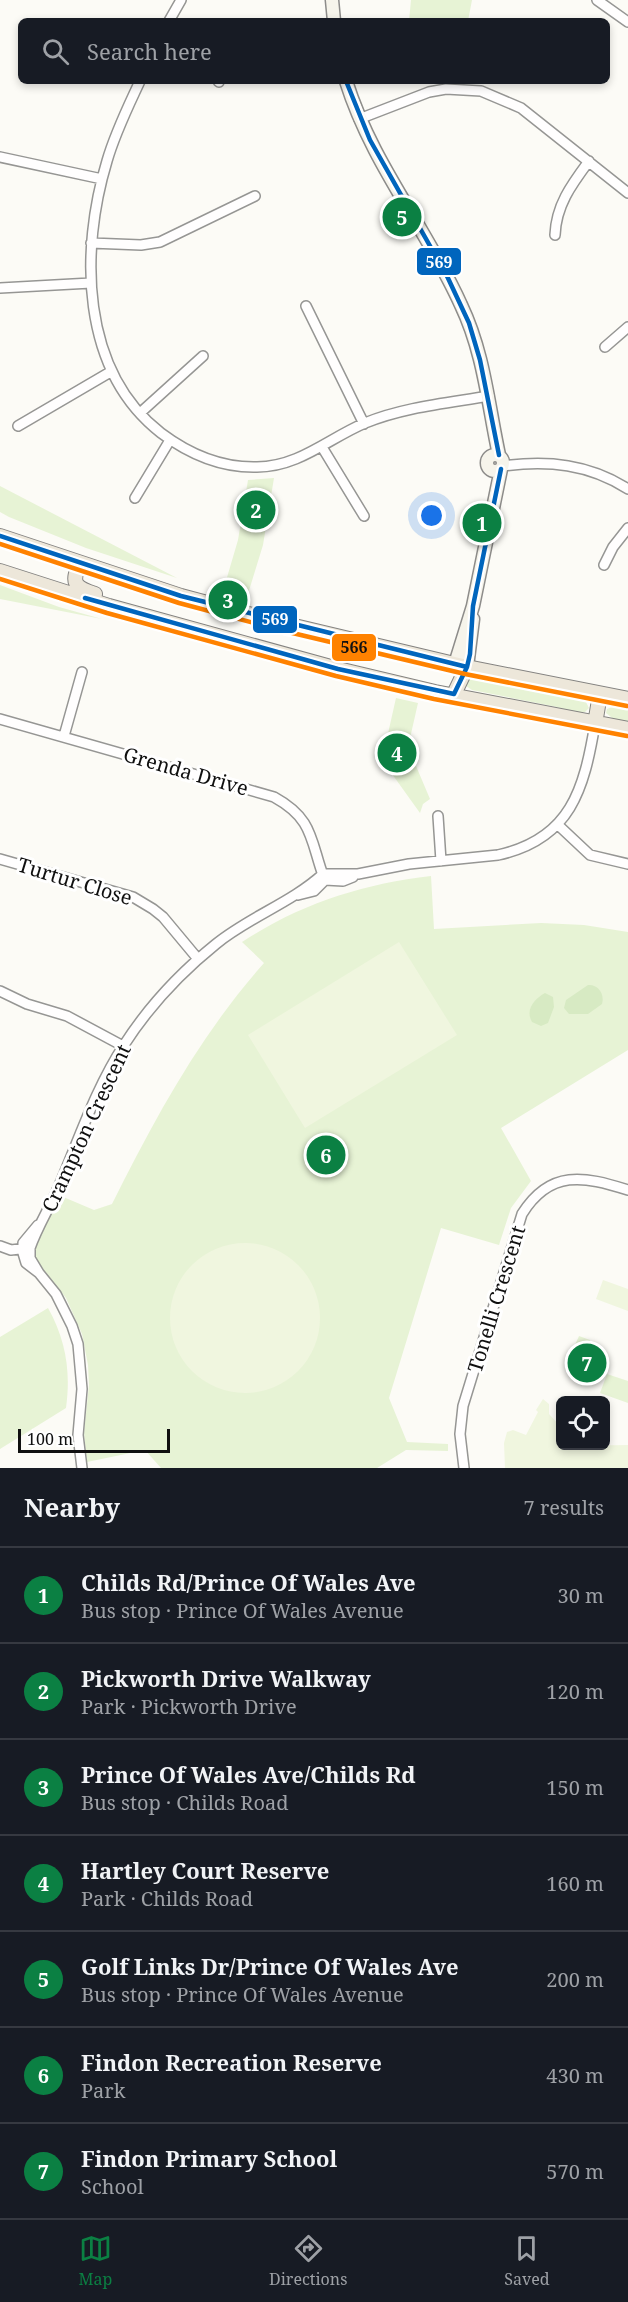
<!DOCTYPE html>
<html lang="en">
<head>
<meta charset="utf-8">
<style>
	:root { --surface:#171b24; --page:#242831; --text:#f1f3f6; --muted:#9ea1a6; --line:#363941; --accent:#0b8043 }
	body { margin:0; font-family:"Noto Serif",serif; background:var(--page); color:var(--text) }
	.controls { position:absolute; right:18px; bottom:18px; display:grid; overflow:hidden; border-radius:9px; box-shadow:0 3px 9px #0003 }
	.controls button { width:54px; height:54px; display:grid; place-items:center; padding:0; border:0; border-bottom:2px solid var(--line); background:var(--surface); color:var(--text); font:30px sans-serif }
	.scale { position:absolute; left:18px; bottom:15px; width:152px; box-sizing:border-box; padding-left:6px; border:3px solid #101010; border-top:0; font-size:16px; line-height:21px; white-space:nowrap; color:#101010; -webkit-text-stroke:4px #fff; paint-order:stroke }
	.you { position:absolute; left:432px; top:516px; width:21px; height:21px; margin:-15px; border:4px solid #fff; border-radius:50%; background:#1a73e8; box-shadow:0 0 0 9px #1a73e833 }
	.badge { display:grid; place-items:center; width:39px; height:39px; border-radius:50%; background:var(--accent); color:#fff; font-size:20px; font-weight:700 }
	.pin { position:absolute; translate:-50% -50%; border:3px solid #fff; box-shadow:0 2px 6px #0006 }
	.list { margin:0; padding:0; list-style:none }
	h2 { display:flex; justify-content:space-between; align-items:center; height:78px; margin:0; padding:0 24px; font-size:26px }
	h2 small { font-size:20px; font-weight:400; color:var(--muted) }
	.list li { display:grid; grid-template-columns:39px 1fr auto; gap:18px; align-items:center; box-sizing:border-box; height:96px; padding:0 24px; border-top:2px solid var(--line) }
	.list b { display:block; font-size:22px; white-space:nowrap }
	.list p { margin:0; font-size:20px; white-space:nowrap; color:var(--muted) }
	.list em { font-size:20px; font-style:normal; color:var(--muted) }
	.icon { flex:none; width:33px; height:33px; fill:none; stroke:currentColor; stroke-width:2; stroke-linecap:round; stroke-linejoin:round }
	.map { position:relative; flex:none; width:628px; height:1468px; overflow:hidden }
	.search { position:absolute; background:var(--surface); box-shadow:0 3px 9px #0003; left:18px; right:18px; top:18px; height:66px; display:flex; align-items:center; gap:15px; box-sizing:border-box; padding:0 21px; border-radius:9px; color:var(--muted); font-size:22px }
	.sheet { height:750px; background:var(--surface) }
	nav { display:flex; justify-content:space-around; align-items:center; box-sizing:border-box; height:84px; border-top:2px solid var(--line); background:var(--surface); font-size:16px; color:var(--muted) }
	nav a { display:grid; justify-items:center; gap:3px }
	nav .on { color:var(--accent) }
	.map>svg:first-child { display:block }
	.green { fill:#e7f3d5 }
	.forest { fill:#d7eac3 }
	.pitch { fill:#f0f6df }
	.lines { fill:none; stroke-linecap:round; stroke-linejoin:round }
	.street-casing { stroke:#969694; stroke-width:12 }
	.secondary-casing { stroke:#8d8c8a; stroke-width:15 }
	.primary-casing { stroke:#848381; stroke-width:16 }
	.street { stroke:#fffefe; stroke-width:9 }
	.secondary { stroke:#f6f4eb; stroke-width:12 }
	.primary { stroke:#ede7da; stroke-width:14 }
	.bus-1-casing { stroke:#fff; stroke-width:9 }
	.bus-2-casing { stroke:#fff; stroke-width:9 }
	.bus-1 { stroke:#0065bd; stroke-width:4.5 }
	.bus-2 { stroke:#ff8200; stroke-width:4.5 }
	.labels { text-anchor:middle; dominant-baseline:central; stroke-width:6; stroke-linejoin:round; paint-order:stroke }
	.street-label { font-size:20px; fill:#101010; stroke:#fff }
	.line-badge { stroke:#fff; stroke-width:2 }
	.badge-label { font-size:16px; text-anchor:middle; font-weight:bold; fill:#fff }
	.pale-badge-label { font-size:16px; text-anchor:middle; font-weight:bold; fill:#111 }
</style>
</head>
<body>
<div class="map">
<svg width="628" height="1468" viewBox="0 0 628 1468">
	<rect width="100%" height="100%" fill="#fcfbf6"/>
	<!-- green -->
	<path class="green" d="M411,0H472L468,21H409Z
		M274,478L263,545L247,597L223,591L238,540L248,480Z
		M0,486L177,578L86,548L9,517L0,512Z
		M0,585L59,607L102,619L0,599Z
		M484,676L542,692L580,700L586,702L589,708L585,712H572L557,707L472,690L466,686L469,679Z
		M396,698L418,703L408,747L430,799L423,804L420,813L382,760Z
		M619,704H628V724L616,721L606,713L607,709Z
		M431,876L434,929L541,923L584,925L628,932V1050L501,1128L531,1181L511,1208L499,1245L441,1228L389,1398L407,1442L448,1444V1451L406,1450L377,1468H161L145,1450L87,1462L84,1433L89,1385L88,1365L82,1334L66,1298L34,1258V1245L61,1196L94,1210L112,1204C155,1118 200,1035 264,963L242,942C300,904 362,884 431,876Z
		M48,1308C66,1340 71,1372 66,1408L0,1449V1337Z
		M579,1336L590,1340L585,1358L571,1354Z
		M607,1374L628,1381V1403L600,1393Z"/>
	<!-- forest -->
	<path class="forest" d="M588,985C598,984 605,994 602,1004L588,1014H569L564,1008L566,1000Z
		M545,993L553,997L554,1007L548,1023L541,1026L532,1022C525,1010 534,999 545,993Z"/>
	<!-- pitch -->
	<path class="pitch" d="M399,942L457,1035L305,1128L248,1035Z
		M170 1318a75 75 0 1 1 150 0a75 75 0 1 1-150 0Z
		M603,1280L628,1289V1311L596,1299Z
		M543,1399L549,1404V1414L560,1426V1446L628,1445V1468H505L504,1443L507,1432L513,1430L526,1435L538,1412L536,1410Z"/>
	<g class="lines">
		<defs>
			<path id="street" d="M597,0L628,22
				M169,21L181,0
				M140,81C128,107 115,133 107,161C80,250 80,370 161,433C189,454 221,468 257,467C299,467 329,438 365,423C404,407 448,403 489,396
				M218,81L219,82
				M359,119L429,92L446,89L481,91L521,108L628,193
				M0,157L102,179
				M555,235C556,205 572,184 589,161
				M91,243L141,245L160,242L255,196
				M0,288L91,283
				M306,306L364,424
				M605,347L628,327
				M140,413L203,356
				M18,426L112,371
				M322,447L364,516
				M503,466C548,460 589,464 628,489
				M135,498L170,440
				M604,565L613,547L628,528
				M0,719L274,797C314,819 310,840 324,878
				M64,736L82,672
				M438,816L441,861
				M557,824L590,855L628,864
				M0,859L133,897L153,909L163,917L198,959
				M298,895L314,891L325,880L343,881L353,877
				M0,991L27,1004L67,1016L123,1046
				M38,1225L23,1243V1253L26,1263L39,1273L56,1294L72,1326L78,1344L82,1389L78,1435L82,1468
				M0,1246L11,1250L28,1248
				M39,1273L30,1258V1248C38,1225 52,1204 61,1181C80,1136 97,1086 124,1045C149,1006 180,973 216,944C249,917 291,903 323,874H358L409,864L498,855C571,839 584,789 595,724
				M464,1468L460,1434L463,1406L522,1214C550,1169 584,1176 628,1190"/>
			<path id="secondary" d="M332,0L334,21
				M346,81C372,164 426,227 461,305C484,353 488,404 499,455
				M487 463a8 8 0 1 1 16 0a8 8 0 1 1-16 0Z
				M455,664L473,606L501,469
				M467,667L473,619"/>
			<path id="primary" d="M0,536L181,596L286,624L467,667L628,699
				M80,563C71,583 74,587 95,594
				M0,571L109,606L338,669L435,692L628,729
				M454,694L467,667
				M595,724L600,694"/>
		</defs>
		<!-- street casing -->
		<use href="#street" class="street-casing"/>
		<!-- secondary casing -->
		<use href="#secondary" class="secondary-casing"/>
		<!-- primary casing -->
		<use href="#primary" class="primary-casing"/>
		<!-- street -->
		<use href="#street" class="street"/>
		<!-- secondary -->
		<use href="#secondary" class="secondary"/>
		<!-- primary -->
		<use href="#primary" class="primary"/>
		<defs>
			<path id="bus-1" d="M346,81L370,140L447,276L469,323L480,360L499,455
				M0,536L181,596L467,667
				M85,598L338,669L454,694L467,667L470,654L473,606L501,469"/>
			<path id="bus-2" d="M0,544L179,603L284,631L465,674L627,706
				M0,579L107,613L336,676L434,699L627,736"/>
		</defs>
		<!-- bus-1 casing -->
		<use href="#bus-1" class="bus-1-casing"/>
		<!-- bus-2 casing -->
		<use href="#bus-2" class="bus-2-casing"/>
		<!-- bus-1 -->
		<use href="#bus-1" class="bus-1"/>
		<!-- bus-2 -->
		<use href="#bus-2" class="bus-2"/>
	</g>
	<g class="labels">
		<!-- street labels -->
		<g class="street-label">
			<text transform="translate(186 771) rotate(16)">Grenda Drive</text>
			<text transform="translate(75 881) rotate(17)">Turtur Close</text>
			<text transform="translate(86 1128) rotate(-65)">Crampton Crescent</text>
			<text transform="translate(496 1299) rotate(-73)">Tonelli Crescent</text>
		</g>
	</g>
	<g class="line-badge">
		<rect x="416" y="247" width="46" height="29" rx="6" fill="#0065bd"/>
		<rect x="252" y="605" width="46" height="29" rx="6" fill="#0065bd"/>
		<rect x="331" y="633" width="46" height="29" rx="6" fill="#ff8200"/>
	</g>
	<g class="badge-label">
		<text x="439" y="268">569</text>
		<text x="275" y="625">569</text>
	</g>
	<g class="pale-badge-label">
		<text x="354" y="653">566</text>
	</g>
</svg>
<div class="controls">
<button><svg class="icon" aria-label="locate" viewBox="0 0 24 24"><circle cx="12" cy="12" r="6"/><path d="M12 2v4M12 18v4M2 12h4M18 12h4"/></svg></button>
</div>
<div class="scale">100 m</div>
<div class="you"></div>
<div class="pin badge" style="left:482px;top:523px">1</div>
<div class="pin badge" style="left:256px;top:510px">2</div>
<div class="pin badge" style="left:228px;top:600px">3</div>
<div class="pin badge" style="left:397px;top:753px">4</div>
<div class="pin badge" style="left:402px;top:217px">5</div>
<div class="pin badge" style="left:326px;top:1155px">6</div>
<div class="pin badge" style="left:587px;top:1363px">7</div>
<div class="search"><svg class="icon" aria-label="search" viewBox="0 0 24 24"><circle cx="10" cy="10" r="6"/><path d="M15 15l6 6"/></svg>Search here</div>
</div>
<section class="sheet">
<h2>Nearby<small>7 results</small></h2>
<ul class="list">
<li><span class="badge">1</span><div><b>Childs Rd/Prince Of Wales Ave</b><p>Bus stop · Prince Of Wales Avenue</p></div><em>30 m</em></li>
<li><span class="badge">2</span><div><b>Pickworth Drive Walkway</b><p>Park · Pickworth Drive</p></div><em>120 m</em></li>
<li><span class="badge">3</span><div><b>Prince Of Wales Ave/Childs Rd</b><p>Bus stop · Childs Road</p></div><em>150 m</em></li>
<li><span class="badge">4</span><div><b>Hartley Court Reserve</b><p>Park · Childs Road</p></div><em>160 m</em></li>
<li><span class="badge">5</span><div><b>Golf Links Dr/Prince Of Wales Ave</b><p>Bus stop · Prince Of Wales Avenue</p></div><em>200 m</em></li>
<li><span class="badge">6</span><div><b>Findon Recreation Reserve</b><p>Park</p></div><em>430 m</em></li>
<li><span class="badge">7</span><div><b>Findon Primary School</b><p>School</p></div><em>570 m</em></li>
</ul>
</section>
<nav>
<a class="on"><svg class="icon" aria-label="map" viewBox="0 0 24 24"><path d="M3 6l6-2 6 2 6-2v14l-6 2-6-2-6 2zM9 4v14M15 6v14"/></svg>Map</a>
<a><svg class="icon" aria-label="directions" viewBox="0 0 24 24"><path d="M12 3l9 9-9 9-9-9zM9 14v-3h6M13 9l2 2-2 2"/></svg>Directions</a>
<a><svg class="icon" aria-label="saved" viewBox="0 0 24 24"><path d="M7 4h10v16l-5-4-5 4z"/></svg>Saved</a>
</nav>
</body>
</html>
